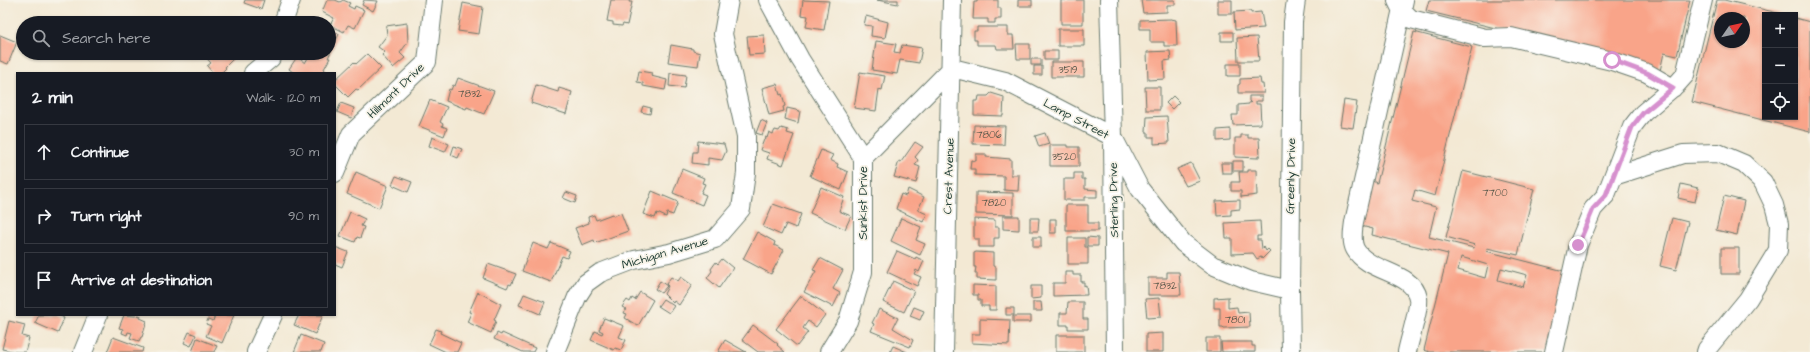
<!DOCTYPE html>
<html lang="en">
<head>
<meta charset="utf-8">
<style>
	:root { --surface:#171b24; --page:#242831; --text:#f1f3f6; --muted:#9ea1a6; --line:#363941 }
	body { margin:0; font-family:"Architects Daughter",sans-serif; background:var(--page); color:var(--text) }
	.controls { position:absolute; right:12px; top:12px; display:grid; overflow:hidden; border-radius:0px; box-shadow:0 1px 3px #0004 }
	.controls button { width:36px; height:36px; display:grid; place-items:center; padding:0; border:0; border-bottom:1px solid var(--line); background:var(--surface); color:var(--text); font:20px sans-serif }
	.compass { position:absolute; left:1714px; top:12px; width:36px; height:36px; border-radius:50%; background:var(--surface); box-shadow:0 1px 3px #0004; rotate:56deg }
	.stop { position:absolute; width:12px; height:12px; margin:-9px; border:3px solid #d690ce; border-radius:50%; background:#fff }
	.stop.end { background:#d690ce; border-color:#fff; box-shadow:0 1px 4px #0008 }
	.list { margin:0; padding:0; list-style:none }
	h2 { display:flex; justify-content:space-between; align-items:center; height:52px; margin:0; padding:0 16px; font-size:17px }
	h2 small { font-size:13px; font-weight:400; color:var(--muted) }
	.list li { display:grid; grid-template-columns:26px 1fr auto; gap:12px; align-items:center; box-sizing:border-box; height:56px; margin:0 8px 8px; padding:0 8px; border:1px solid var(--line); border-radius:0px }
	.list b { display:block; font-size:15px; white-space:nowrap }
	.list em { font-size:13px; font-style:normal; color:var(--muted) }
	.icon { flex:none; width:22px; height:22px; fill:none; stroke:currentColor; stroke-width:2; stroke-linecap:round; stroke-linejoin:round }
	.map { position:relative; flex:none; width:1810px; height:352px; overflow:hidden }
	.search { position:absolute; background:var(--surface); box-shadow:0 1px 3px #0004; left:16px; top:16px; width:320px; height:44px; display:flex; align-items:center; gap:10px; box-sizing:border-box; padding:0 14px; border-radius:22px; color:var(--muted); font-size:15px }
	.panel { position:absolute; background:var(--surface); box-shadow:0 1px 3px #0004; left:16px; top:72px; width:320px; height:244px; border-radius:0px }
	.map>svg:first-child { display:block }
	.building { fill:#f9a489; fill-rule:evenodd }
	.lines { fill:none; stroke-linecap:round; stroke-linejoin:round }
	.minor-casing { stroke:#69796c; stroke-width:20 }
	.minor { stroke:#fff; stroke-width:18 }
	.route { stroke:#d690ce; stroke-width:5 }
	.labels { text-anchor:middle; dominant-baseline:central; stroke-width:3.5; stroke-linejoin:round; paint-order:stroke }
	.number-label { font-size:10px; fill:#565749 }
	.street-label { font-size:12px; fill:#1f3d34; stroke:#f7f3e8 }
</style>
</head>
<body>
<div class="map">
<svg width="1810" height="352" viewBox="0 0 1810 352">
	<rect width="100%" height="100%" fill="#f7f3e8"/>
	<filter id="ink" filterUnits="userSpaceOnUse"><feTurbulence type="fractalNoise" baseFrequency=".025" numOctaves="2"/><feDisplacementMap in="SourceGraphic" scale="8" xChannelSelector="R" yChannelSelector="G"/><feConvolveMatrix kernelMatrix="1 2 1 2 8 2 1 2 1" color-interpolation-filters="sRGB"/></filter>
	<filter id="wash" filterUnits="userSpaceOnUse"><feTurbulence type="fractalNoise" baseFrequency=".012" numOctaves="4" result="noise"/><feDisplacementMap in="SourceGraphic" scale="16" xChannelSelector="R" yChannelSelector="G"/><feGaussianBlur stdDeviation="0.9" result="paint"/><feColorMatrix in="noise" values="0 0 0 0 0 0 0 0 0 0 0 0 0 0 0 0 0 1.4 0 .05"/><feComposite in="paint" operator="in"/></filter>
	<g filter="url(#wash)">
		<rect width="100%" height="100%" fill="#f3e9d4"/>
		<g id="blocks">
			<!-- building -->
			<path class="building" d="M245,0H264L261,9L244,3Z
				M327,0H335L340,2L343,0L350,3L348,6L354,9L355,6L364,10L355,28L348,25L344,32L330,25L334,18L322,12Z
				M364,0L378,1L373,11L362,5Z
				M611,0H630L629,2H632L627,25L623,24L622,26L613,25V22L607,21Z
				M803,0L829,1L824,30L806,27L808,16L801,15Z
				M877,0H898V4Z
				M977,0H998V8H1001V19H995V23H988V19H973L974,2H977Z
				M1018,0H1032V6H1018Z
				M1061,0H1083V24H1061Z
				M1141,0H1175V5H1167V12L1143,13Z
				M1218,0H1232V14H1218Z
				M1429,0H1690L1677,56L1664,53L1660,71L1650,66L1426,11Z
				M1717,0H1724L1782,14L1765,15V117H1795V18L1810,22V132L1692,102ZM1720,18H1744V42H1720Z
				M463,3L483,7L479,34L458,31Z
				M1251,11V13L1261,12L1264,28L1235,30L1234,12Z
				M866,16L888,22L885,38L871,36L872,26L864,25Z
				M1171,19L1176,20L1177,46H1164V42H1150V29H1140V20Z
				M407,23L408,42L400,53L405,58L393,68L382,55L385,52L378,47L387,35L386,26Z
				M977,27H1008V35H1013L1014,49H997L996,45H977V40H974V31H977Z
				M329,29L339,34L328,58H330L324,69L328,73H294L289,69L297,57L305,63L311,53H329Z
				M1058,29H1084V46H1058Z
				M1221,32H1233V41H1221Z
				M1414,32L1472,47L1435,196L1415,190L1412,201L1436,207L1429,237L1474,248L1475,245L1446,237L1463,171L1534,189L1518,255L1487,248L1486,251L1568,272L1548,352H1430L1424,350L1448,254L1372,235L1373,229L1361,226L1372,181L1377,183ZM1461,257L1488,265L1485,278L1458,270ZM1501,268L1527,275L1523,287L1498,280Z
				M0,35L17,42L8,64L0,61Z
				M764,35L765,54L749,55L747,36Z
				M1257,37L1259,61H1238L1237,38Z
				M876,41L896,44L894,52L900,53L902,45L922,48L919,63L900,60L897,74L872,70Z
				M1016,44H1030V59H1017Z
				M671,45L693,49V51L700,53L698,66L668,62Z
				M1044,51H1058V60H1044Z
				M1170,51L1171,60L1164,61L1165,79L1148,80L1147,52Z
				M202,53H236L233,56L234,58L225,67L226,68L221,73H213L207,66L211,63Z
				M367,54L381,68L358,90L356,89L348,97L335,84V80L354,62L356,64Z
				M1031,59H1041V65H1031Z
				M1051,62H1084V77H1051Z
				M1227,64H1240V76H1227Z
				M1034,66H1042V75H1034Z
				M639,71L652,73L651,76L667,80L665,90L643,86V83L637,82Z
				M860,72L885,76L882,90L879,89L876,111L854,108Z
				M670,73L686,75L684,88L669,86Z
				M458,78L494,91L484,114L467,107L466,109L446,101L449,89L451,90L453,85L455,86Z
				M1260,78L1261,84H1263L1264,93H1238V85L1240,84V79Z
				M777,84L780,95L782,94L785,106L783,107L784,111L769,115L762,88Z
				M536,85L558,92L559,88L572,92L566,114L531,103Z
				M1145,87H1160V110H1146Z
				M991,93L1004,97L1003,116L974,115V101H978L979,96H988Z
				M1173,96L1179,102L1172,109L1166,103Z
				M1249,96H1262V101H1256V104H1260L1261,124L1233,125L1232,115H1238V105L1249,104V102L1251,103L1249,101Z
				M430,100L447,107L440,122L443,124L442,126L447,128L444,136L419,126Z
				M1344,100L1357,102L1353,128L1340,126Z
				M341,103L354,108L351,118L337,112Z
				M643,106L651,108L650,114L641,112Z
				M787,108L800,111L798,123L785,119Z
				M1167,116L1169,143L1154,144V137H1148V132H1146L1147,117Z
				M761,120L767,123L762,135L756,133Z
				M974,125L1005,126L1004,145L973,144Z
				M781,128L788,130L787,133L794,135L783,165L767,159L769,153L760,150L765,137L767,138L769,132L773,134L775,130L779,131Z
				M1230,129V140L1217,141V130Z
				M1045,133L1049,144L1039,147L1035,136Z
				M1241,135H1248V138H1259L1260,156H1258V158L1235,157V138H1241Z
				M432,137L449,144L445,152L429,146Z
				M698,141L724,144L726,151L722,160L708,158V165L692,163L693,152H697Z
				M915,142L923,147L915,157L918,160L915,165L920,167L916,183L894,177L899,161L901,162Z
				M1050,145H1068V147H1079V166H1050Z
				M454,146L462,149L458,158L451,155Z
				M821,150L833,155L830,160L838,164L837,167L848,172L841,190L810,176Z
				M976,154H986V157L1011,159V175H1019L1018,191L1004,190V176L975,175V169H970L971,160L976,161Z
				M1233,161H1243V171H1233Z
				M1191,163L1200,181L1186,186L1177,169Z
				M1221,163H1232V173H1222Z
				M682,169L704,178L702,183L705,184L701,193L706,195L702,205L673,193Z
				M1248,170H1256L1257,195L1241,197V191H1231V182H1240L1239,172H1248Z
				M356,172L388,186L379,208L347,194Z
				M1074,173H1082V179H1085V189L1097,190V197H1085V200H1064V179H1074Z
				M396,176L412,182L408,192L392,185Z
				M1681,184L1698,188L1695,202L1678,198Z
				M821,187L844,197L839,211L851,216L845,229L810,213Z
				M908,189L924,197L918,210L927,214L923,222L896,209L901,194L906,196Z
				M652,191L678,202L673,215L667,213L666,217L657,213L655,218L643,214Z
				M566,192L577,196L575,203L563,198Z
				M976,192L1013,193V215L976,214Z
				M1724,196L1744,201L1737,235L1716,230Z
				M1240,200V209L1231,210V215L1217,216L1216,201Z
				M773,204L801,214L796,228L786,224L781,235L763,227Z
				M1066,205H1088V223H1098V231H1066Z
				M350,212L365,219L361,226L364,227L360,238L357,237L355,242L340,236Z
				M621,213L628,231L595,243L594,240L582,245L575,228L589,223L588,217L594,215L596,220L612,214L613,216Z
				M1003,216H1019V230L1003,229Z
				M901,218L921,227L916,240L925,244L920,255L891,241Z
				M1030,218H1039L1038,231H1030Z
				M1672,218L1688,222L1676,270L1660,266Z
				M974,219L995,220V227H999V238H994V247H979V239H974Z
				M1050,219H1056V233H1050Z
				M1260,221L1261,236H1257V240H1261L1262,249L1264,247L1266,251L1268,249L1270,251L1262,259L1261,257L1257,259L1253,253L1232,254V238H1226L1225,223Z
				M757,232L775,242L774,245L784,250L771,274L743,259Z
				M1033,237H1041V247H1033Z
				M1087,237L1098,238V246H1087Z
				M1068,238H1085V247H1088V264H1068Z
				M533,243L548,249L551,243L570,251L567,258L562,256L551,282L522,271Z
				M335,247L348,252L342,267L335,264Z
				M1721,248H1739V274H1721Z
				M897,251L915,259L916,257L924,261L919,272L916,270L914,274L921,277L917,286L887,272Z
				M976,252L993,253V266L996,267V280L977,279V273H975L976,267H974V253Z
				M820,258L843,270L833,289L840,293L833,307L804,292L816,271L813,270Z
				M722,259L733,268L719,288L707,278L712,271L711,269L716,262L718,264Z
				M488,264L516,274L511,285L509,284L507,288L483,278Z
				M1065,272H1073V275H1081V282H1084V286L1086,285L1087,295L1053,296V283H1065Z
				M1167,272H1179L1181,295H1148V278H1167Z
				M671,277L678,281L681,277L692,285L679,305L674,301L673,303L664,294L668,286L666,284Z
				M660,281L667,286L661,293L655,289Z
				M893,281L914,291L904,312L883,302Z
				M973,285L996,286V310H989V306H981V300H978V295H973Z
				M1031,286H1041V298L1031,299Z
				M478,292L501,304L494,320L496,321L491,333L467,322L471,313L469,312Z
				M640,292L653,300L638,326L625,318L627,314L624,313L626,309L622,307L627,300L630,302L632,298L635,300Z
				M524,294L545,302L540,314L519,305Z
				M801,296L825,315L816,327L808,321L803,328L808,332L797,346L776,329Z
				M1228,297V308L1237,307L1238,313L1249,312L1250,327L1224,328L1223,327H1220V308H1214V298Z
				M1159,298L1161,317L1147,318L1145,299Z
				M663,299L674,306L669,313L658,306Z
				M1033,302H1041L1042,311H1033Z
				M1068,302H1083V319H1088V329H1068V325H1060V313H1067Z
				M914,307L924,311L920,320L910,316Z
				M1006,308H1014V315H1006Z
				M879,309L898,318L893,328L913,340L910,347L871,331L874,324L872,323Z
				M39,315H59L64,318L58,333L35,323Z
				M124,315L135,316L139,315L141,316L140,318L147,321L142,337H141L139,341L130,338L132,333L128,332L127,335L122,333L123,329L119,328Z
				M215,315H234L222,343L206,336L211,326L206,324L208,319L213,321Z
				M299,315H323L315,334L294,325Z
				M1013,316H1031V322H1013Z
				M604,318L624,326L619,337L626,340L621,350L615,348L614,350L591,340L595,331L602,334L603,332L599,330Z
				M980,319L1010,320L1009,345L972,343V334H980Z
				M9,321L25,325L22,336L29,338L25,352H16L2,349Z
				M753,325L778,344L777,345L785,352H758L742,340Z
				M436,329L441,331L440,333L461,343L457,352H446L429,344Z
				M189,332L196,335L191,346L184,343Z
				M497,333L501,335L502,333L535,348L533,352H523L494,339Z
				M1163,333V352H1146V334Z
				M301,335L324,344L321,352H294Z
				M1056,335H1084V352H1056Z
				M113,337L143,348L142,352H107Z
				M197,338L217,346L214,352H192Z
				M1206,338H1220V352H1206Z
				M725,340L746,352H718Z
				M1221,342H1252V346H1255V352H1222Z
				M893,346L907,352H890Z"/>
		</g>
	</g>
	<g filter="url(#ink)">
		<use href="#blocks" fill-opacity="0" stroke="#69796c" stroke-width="1"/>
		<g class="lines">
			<defs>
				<path id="minor" d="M768,0L800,59L863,158V272L848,321L829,352
					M1109,0L1113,137L1115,352
					M1404,0L1354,222C1353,230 1351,241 1355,249C1368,273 1413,271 1418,298C1420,307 1409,341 1407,352
					M1397,1L1401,9L1411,19L1485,38L1511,37L1612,61L1647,73L1673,88
					M283,23L291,0
					M253,73L271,58L273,53
					M863,158L952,68L1005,81L1113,137L1140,189L1183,243L1212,265L1251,281L1290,290
					M335,173L351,134L427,62L434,0
					M1614,176L1683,154L1718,153L1744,164L1763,182L1774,205L1779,224L1778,250L1748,299L1707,349L1706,352
					M83,352L98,315
					M256,352L273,315
					M555,352L577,297L586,283L600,273L634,260L669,253L715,239L741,209L746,173V136L723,34L729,0
					M944,352L952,0
					M1291,352L1290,290L1293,22L1296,0
					M1554,352L1578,245L1593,209L1606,195L1632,127L1643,113L1677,84L1685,75L1703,0"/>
			</defs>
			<!-- minor casing -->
			<use href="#minor" class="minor-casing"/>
			<!-- minor -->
			<use href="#minor" class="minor"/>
		</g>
	</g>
	<g class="lines" filter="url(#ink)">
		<!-- route -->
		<path class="route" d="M1578,245L1593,209L1606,195L1632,127L1643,113L1673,88L1647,73L1612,60"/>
	</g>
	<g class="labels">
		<!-- number labels -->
		<g class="number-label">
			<text x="1068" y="70">3519</text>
			<text x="470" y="94">7832</text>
			<text x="989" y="135">7806</text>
			<text x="1064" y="157">3520</text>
			<text x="1495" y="193">7700</text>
			<text x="994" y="203">7820</text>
			<text x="1165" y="286">7832</text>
			<text x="1235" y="320">7801</text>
		</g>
		<!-- street labels -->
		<g class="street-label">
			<text transform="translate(396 91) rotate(-44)">Hillmont Drive</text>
			<text transform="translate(1076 119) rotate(28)">Lamp Street</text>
			<text transform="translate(949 176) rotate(-88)">Crest Avenue</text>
			<text transform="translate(1291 176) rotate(-89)">Greenly Drive</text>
			<text transform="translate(1114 200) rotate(-91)">Sterling Drive</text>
			<text transform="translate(863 203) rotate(-90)">Sunkist Drive</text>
			<text transform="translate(665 253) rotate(-16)">Michigan Avenue</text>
		</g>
	</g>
</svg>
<div class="controls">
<button>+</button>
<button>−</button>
<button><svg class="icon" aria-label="locate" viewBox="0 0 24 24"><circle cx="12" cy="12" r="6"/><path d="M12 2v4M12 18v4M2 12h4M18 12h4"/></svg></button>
</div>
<svg class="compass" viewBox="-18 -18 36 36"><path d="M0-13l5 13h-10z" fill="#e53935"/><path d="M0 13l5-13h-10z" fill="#9ea1a6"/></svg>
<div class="stop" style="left:1612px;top:60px"></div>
<div class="stop end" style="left:1578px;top:245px"></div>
<div class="search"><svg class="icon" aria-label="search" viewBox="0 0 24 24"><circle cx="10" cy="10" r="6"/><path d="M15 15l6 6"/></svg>Search here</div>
<section class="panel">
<h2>2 min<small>Walk · 120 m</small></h2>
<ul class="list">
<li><svg class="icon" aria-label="ahead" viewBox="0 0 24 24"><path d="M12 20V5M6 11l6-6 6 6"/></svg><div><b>Continue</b></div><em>30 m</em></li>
<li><svg class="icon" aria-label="right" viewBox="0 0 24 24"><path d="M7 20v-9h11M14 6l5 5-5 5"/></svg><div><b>Turn right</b></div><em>90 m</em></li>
<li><svg class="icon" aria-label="arrive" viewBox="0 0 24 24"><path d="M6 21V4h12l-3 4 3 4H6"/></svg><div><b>Arrive at destination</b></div></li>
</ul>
</section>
</div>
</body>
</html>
